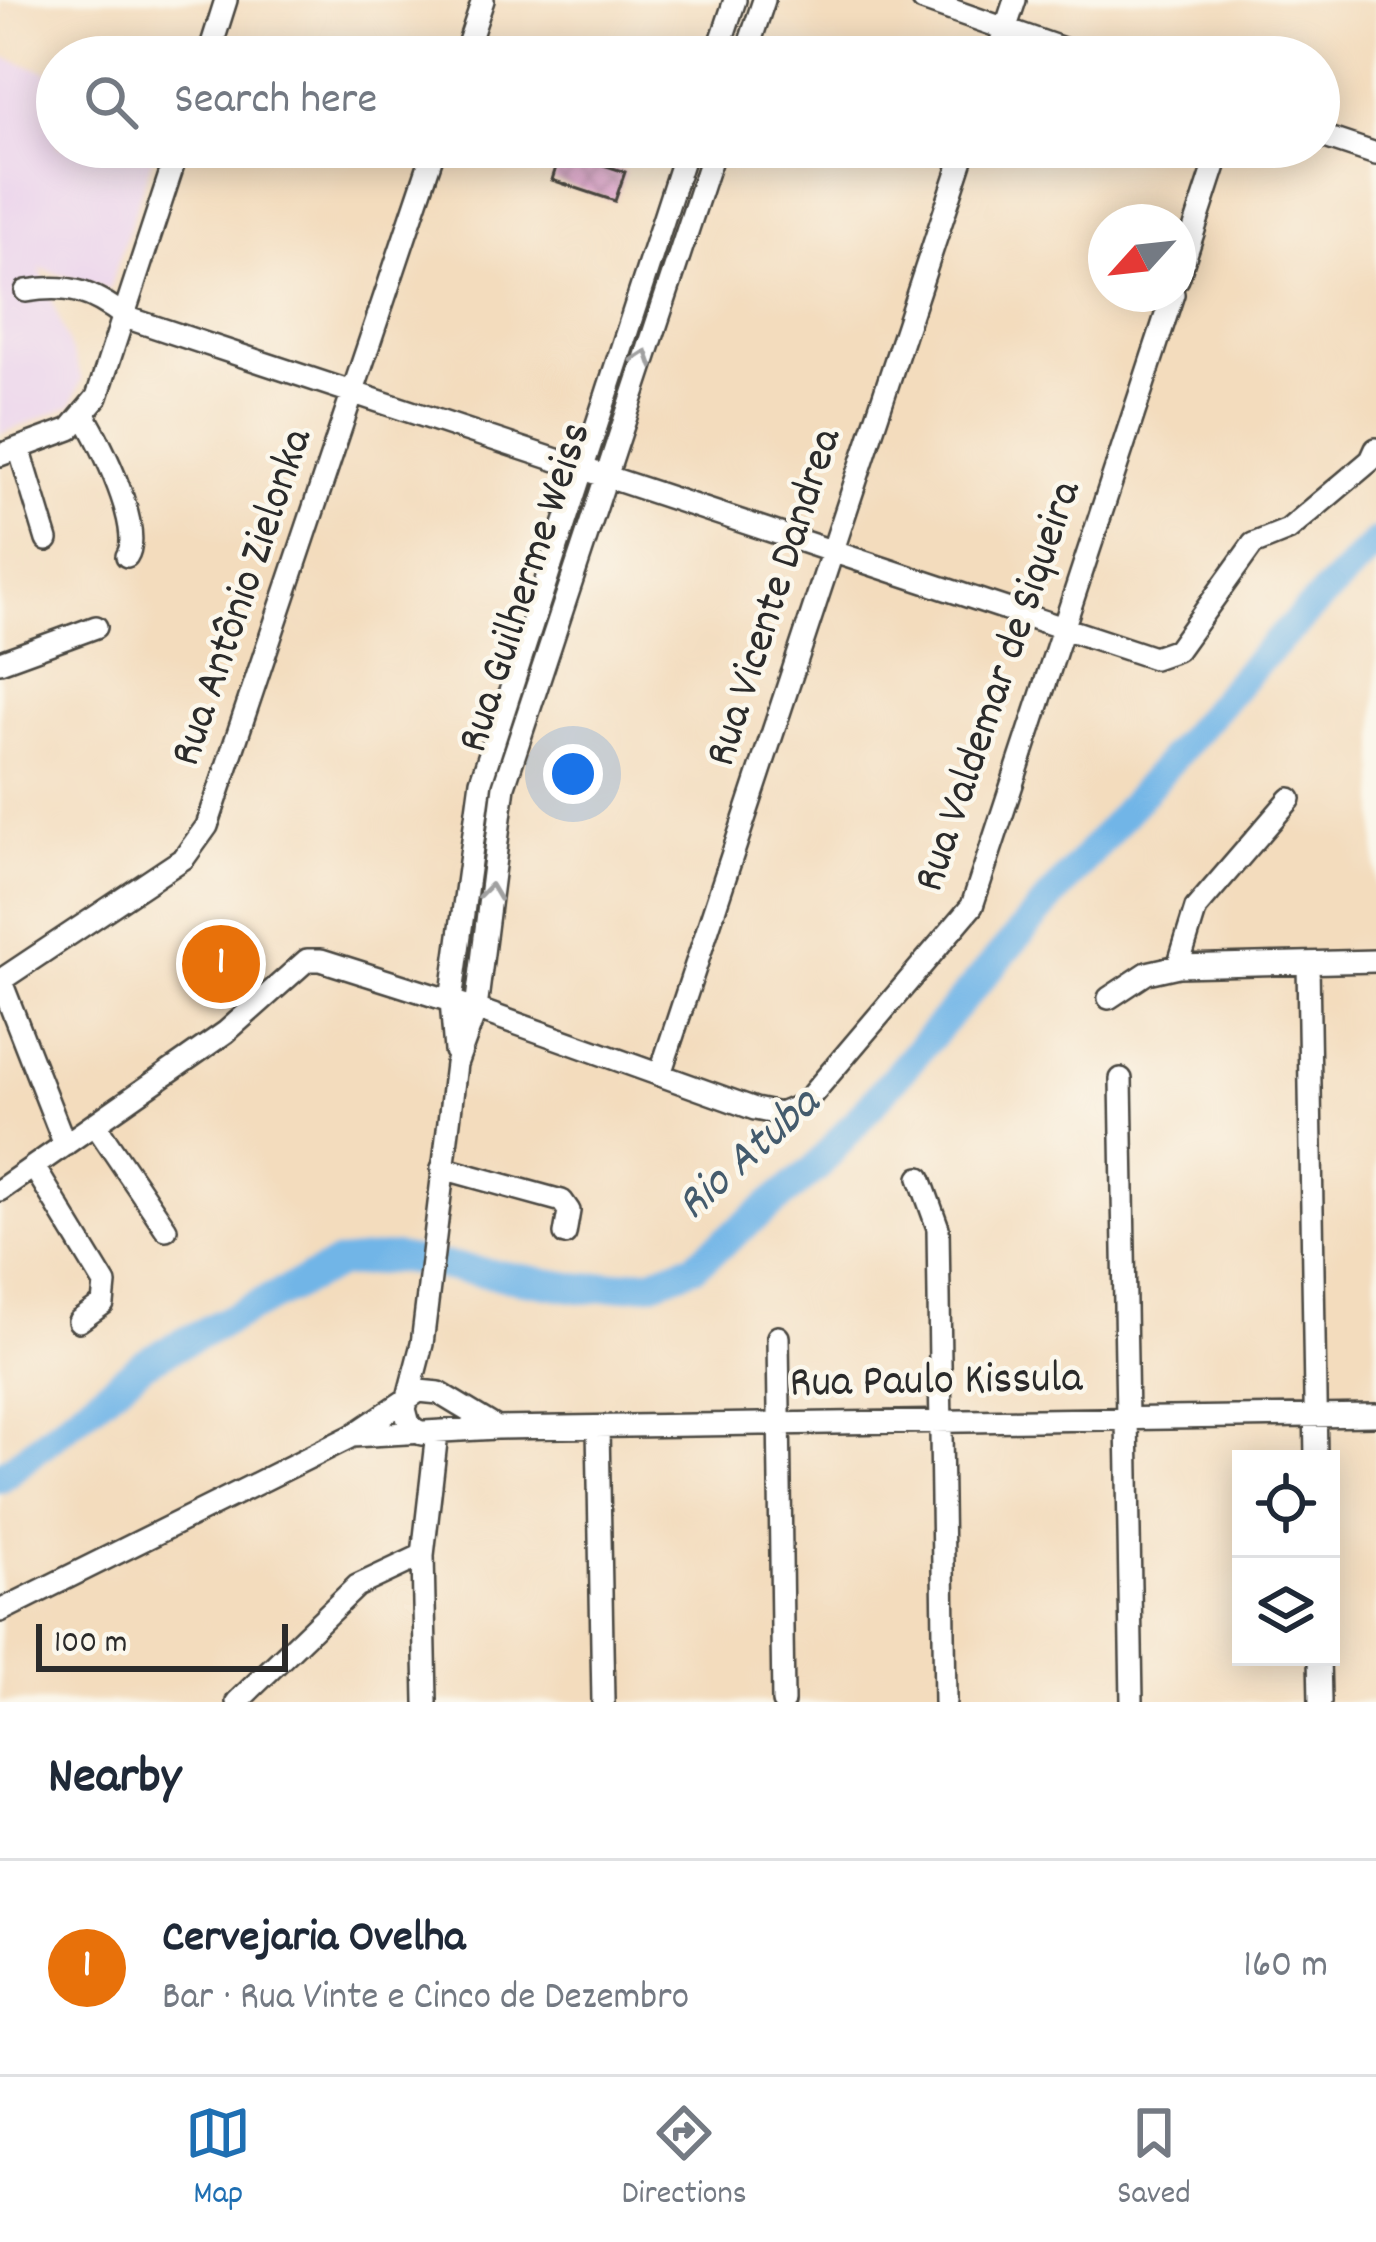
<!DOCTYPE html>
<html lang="en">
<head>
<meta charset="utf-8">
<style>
	:root { --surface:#fff; --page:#f2f2f3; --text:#1f2937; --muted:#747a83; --line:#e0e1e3; --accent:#1f6fb2 }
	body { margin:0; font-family:Dekko,sans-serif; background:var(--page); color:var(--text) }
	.controls { position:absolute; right:36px; bottom:36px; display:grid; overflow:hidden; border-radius:0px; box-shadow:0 6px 30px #0003 }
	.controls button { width:108px; height:108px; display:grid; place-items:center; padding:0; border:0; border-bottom:3px solid var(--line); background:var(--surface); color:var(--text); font:60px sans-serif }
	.compass { position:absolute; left:1088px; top:204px; width:108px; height:108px; border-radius:50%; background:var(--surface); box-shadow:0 6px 30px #0003; rotate:243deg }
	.scale { position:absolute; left:36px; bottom:30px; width:252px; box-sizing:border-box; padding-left:12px; border:6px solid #2b2b2b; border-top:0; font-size:33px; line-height:42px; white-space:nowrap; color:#2b2b2b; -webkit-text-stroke:9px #fbf7ec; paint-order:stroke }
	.you { position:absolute; left:573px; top:774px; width:42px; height:42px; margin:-30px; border:9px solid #fff; border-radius:50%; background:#1a73e8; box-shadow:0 0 0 18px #1a73e833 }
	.badge { display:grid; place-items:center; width:78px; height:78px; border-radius:50%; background:var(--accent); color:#fff; font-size:39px; font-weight:700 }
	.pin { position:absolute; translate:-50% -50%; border:6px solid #fff; box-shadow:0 3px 12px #0006 }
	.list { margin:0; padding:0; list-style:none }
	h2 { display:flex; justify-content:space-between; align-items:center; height:156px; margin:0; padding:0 48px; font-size:51px }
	h2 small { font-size:39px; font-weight:400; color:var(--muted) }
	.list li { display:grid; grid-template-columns:78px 1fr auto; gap:36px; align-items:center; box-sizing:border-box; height:216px; padding:0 48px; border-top:3px solid var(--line) }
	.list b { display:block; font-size:45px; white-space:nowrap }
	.list p { margin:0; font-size:39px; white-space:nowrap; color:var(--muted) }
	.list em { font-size:39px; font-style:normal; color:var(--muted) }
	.icon { flex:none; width:66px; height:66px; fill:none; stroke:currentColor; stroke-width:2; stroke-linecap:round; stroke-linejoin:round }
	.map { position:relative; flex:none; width:1376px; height:1702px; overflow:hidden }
	.search { position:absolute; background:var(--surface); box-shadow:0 6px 30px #0003; left:36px; right:36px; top:36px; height:132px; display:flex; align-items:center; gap:30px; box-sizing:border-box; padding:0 42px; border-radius:66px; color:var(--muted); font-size:45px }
	.sheet { height:372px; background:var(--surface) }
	nav { display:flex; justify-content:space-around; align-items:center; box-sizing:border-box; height:168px; border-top:3px solid var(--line); background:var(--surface); font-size:33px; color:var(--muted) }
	nav a { display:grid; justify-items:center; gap:6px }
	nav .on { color:var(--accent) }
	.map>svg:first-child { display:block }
	.built { fill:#ead1ec }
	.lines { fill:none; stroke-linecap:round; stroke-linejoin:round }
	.river { stroke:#71b5e7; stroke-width:30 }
	.building { fill:url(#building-cross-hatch) }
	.minor-casing { stroke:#494641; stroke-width:26 }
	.minor { stroke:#fff; stroke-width:21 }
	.oneway { stroke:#a0a0a0 }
	.labels { text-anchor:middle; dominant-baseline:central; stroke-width:9; stroke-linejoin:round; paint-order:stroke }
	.street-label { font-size:45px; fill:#2b2b2b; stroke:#fbf7ec }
	.water-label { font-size:48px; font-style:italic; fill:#445b6d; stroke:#fbf7ec }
</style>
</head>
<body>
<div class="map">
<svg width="1376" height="1702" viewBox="0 0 1376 1702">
	<defs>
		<pattern id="building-cross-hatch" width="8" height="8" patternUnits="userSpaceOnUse" patternTransform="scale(3)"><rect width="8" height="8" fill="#d999c6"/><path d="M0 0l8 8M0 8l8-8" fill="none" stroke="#b07da1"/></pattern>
	</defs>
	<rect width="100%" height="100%" fill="#fbf7ec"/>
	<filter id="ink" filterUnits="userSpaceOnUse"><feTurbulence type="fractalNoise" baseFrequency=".00833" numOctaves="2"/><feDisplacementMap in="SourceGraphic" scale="24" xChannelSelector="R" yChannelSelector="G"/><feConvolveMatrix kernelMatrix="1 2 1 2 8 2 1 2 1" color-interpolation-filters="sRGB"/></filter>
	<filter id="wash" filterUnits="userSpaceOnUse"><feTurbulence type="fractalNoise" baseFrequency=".004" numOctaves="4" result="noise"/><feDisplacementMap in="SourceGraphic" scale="48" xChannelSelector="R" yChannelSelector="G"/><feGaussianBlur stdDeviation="2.7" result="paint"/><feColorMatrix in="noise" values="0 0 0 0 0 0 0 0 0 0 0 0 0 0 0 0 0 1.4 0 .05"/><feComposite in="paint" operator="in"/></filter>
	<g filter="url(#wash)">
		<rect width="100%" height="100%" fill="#f3dcbd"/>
		<!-- built -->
		<path class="built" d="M0,56L57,75V147H156L109,290L40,268L82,379L71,406L0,434Z"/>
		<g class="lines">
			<!-- river -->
			<path class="river" d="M0,1478L145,1362L338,1264L396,1258L584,1289L651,1282L694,1266L816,1168L1250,669L1376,543"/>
		</g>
		<g id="blocks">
			<!-- building -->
			<path class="building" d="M561,151L625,172L615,201L552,180Z"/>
		</g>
	</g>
	<g filter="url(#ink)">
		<use href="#blocks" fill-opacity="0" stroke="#494641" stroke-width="3"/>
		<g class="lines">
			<defs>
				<path id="minor" d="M923,0L1086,57
					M208,57L226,0
					M464,57L483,0
					M716,57L735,0
					M745,57L764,0
					M996,57L1015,0
					M1319,135L1376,154
					M1178,279L1221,147
					M26,291C68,284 92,291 125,317L1154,658L1177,650L1253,544L1288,530L1371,460L1376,449
					M85,417C101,443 144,530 127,556
					M19,448L47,540
					M0,455L70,429L97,397L179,147
					M0,662L96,627
					M1308,963L1316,1459
					M1178,966L1196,908L1290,799
					M0,979L65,1145
					M1,980L184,858L207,826L435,147
					M1109,998L1147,973L1178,966L1376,961
					M455,1051L451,1001L481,781L687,147
					M660,1074L966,147
					M1121,1079L1132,1702
					M95,1124L166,1229
					M34,1167L105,1284L103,1304L79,1321
					M442,1168L562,1201L569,1211L565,1234
					M920,1178L938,1228L945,1702
					M0,1190L226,1032L307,960H321L476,1009L755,1109L780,1114L804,1104L972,906L1173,294
					M778,1337L783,1702
					M598,1427L603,1702
					M421,1434L409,1424L405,1409L422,1344L456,1064L476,1009L504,786L715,147
					M352,1436L497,1428L1376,1415
					M0,1611L352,1436L419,1391L439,1393L497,1428
					M1319,1657L1320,1702
					M237,1702L357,1586L423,1555
					M426,1702L423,1555L437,1433"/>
			</defs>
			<!-- minor casing -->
			<use href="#minor" class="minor-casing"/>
			<!-- minor -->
			<use href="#minor" class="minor"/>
		</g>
		<!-- one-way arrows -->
		<defs><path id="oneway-chevron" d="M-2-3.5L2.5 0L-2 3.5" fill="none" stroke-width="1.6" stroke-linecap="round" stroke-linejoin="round" transform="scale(3)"/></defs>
		<g class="oneway">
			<use href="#oneway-chevron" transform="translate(644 358) rotate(-71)"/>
			<use href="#oneway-chevron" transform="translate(490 892) rotate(-83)"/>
		</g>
	</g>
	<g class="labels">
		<!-- street labels -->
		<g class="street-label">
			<text transform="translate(527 588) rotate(-72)">Rua Guilherme Weiss</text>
			<text transform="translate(244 598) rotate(-71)">Rua Antônio Zielonka</text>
			<text transform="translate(776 598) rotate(-72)">Rua Vicente Dandrea</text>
			<text transform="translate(1000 687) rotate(-71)">Rua Valdemar de Siqueira</text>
			<text transform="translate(936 1383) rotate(-1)">Rua Paulo Kissula</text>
		</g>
		<!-- water labels -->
		<g class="water-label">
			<text transform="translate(750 1156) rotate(-42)">Rio Atuba</text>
		</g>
	</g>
</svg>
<div class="controls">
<button><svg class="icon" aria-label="locate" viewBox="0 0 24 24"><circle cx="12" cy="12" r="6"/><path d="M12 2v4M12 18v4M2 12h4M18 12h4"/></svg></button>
<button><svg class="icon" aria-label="layers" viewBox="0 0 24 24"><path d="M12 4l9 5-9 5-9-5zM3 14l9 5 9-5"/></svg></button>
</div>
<svg class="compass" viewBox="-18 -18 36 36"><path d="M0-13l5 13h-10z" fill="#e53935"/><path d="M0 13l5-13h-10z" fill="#747a83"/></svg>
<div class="scale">100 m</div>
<div class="you"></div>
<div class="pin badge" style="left:221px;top:964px;background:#e8710a">1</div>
<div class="search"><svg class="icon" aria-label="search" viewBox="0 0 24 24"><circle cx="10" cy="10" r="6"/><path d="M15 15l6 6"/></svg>Search here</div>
</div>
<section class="sheet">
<h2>Nearby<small></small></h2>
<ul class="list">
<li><span class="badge" style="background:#e8710a">1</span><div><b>Cervejaria Ovelha</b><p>Bar · Rua Vinte e Cinco de Dezembro</p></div><em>160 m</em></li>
</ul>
</section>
<nav>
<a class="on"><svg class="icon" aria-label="map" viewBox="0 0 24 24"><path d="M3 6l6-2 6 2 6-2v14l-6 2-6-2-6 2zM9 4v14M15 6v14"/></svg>Map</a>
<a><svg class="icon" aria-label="directions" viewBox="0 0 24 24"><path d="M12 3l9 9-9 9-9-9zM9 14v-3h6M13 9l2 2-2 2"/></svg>Directions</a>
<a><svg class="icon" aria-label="saved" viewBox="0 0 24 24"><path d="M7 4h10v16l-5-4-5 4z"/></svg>Saved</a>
</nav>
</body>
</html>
